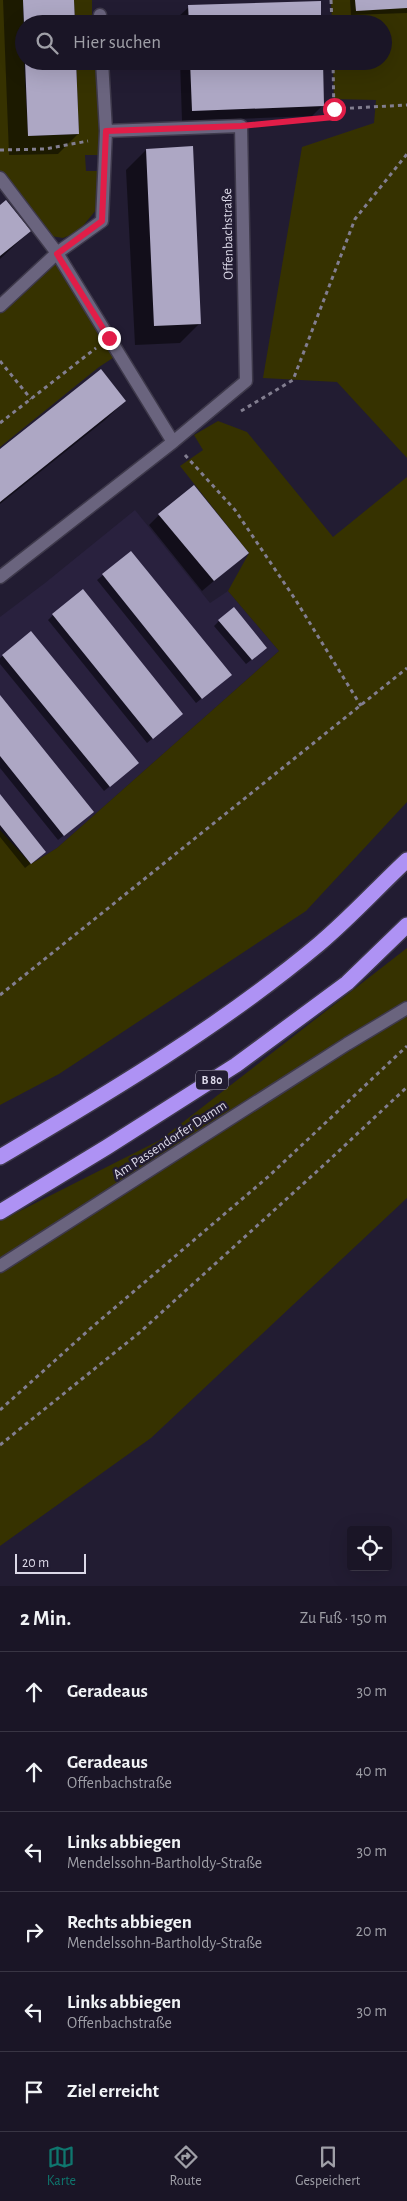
<!DOCTYPE html>
<html lang="de">
<head>
<meta charset="utf-8">
<style>
	:root { --surface:#1a1526; --page:#231e2e; --text:#f1f3f6; --muted:#9f9fa7; --line:#383443; --accent:#0f766e }
	body { margin:0; font-family:"Alegreya Sans",sans-serif; background:var(--page); color:var(--text) }
	.controls { position:absolute; right:15px; bottom:15px; display:grid; overflow:hidden; border-radius:5px; box-shadow:0 5px 20px #0002 }
	.controls button { width:45px; height:45px; display:grid; place-items:center; padding:0; border:0; border-bottom:1px solid var(--line); background:var(--surface); color:var(--text); font:25px sans-serif }
	.scale { position:absolute; left:15px; bottom:12px; width:71px; box-sizing:border-box; padding-left:5px; border:2px solid #dcd9e8; border-top:0; font-size:14px; line-height:18px; white-space:nowrap; color:#dcd9e8; -webkit-text-stroke:4px #221c32; paint-order:stroke }
	.stop { position:absolute; width:15px; height:15px; margin:-11px; border:4px solid #e11d48; border-radius:50%; background:#fff }
	.stop.end { background:#e11d48; border-color:#fff; box-shadow:0 1px 5px #0008 }
	.list { margin:0; padding:0; list-style:none }
	h2 { display:flex; justify-content:space-between; align-items:center; height:65px; margin:0; padding:0 20px; font-size:21px }
	h2 small { font-size:16px; font-weight:400; color:var(--muted) }
	.list li { display:grid; grid-template-columns:32px 1fr auto; gap:15px; align-items:center; box-sizing:border-box; height:80px; padding:0 20px; border-top:1px solid var(--line) }
	.list b { display:block; font-size:19px; white-space:nowrap }
	.list p { margin:0; font-size:16px; white-space:nowrap; color:var(--muted) }
	.list em { font-size:16px; font-style:normal; color:var(--muted) }
	.icon { flex:none; width:28px; height:28px; fill:none; stroke:currentColor; stroke-width:2; stroke-linecap:round; stroke-linejoin:round }
	.map { position:relative; flex:none; width:407px; height:1586px; overflow:hidden }
	.search { position:absolute; background:var(--surface); box-shadow:0 5px 20px #0002; left:15px; right:15px; top:15px; height:55px; display:flex; align-items:center; gap:12px; box-sizing:border-box; padding:0 18px; border-radius:28px; color:var(--muted); font-size:19px }
	.sheet { height:545px; background:var(--surface) }
	nav { display:flex; justify-content:space-around; align-items:center; box-sizing:border-box; height:70px; border-top:1px solid var(--line); background:var(--surface); font-size:14px; color:var(--muted) }
	nav a { display:grid; justify-items:center; gap:2px }
	nav .on { color:var(--accent) }
	.map>svg:first-child { display:block }
	.built { fill:#29213e }
	.green { fill:#363200 }
	.shadow { fill:#0007 }
	.building { fill:#ada7c4 }
	.lines { fill:none; stroke-linecap:round; stroke-linejoin:round }
	.minor-casing { stroke:#3e394b; stroke-width:15 }
	.highway-casing { stroke:#3e394b; stroke-width:18 }
	.path { stroke:#827e90; stroke-width:3; stroke-dasharray:4 4; stroke-linecap:butt }
	.minor { stroke:#6a647e; stroke-width:12 }
	.highway { stroke:#ae92f4; stroke-width:15 }
	.route { stroke:#e11d48; stroke-width:6 }
	.labels { text-anchor:middle; dominant-baseline:central; stroke-width:5; stroke-linejoin:round; paint-order:stroke }
	.shield { fill:#221c32; stroke:#a4a0b1; stroke-width:1 }
	.shield-label { font-size:12px; font-weight:bold; fill:#dcd9e8 }
	.street-label { font-size:14px; fill:#dcd9e8; stroke:#221c32 }
</style>
</head>
<body>
<div class="map">
<svg width="407" height="1586" viewBox="0 0 407 1586">
	<rect width="100%" height="100%" fill="#221c32"/>
	<!-- built -->
	<path class="built" d="M135,510L210,603L228,591L279,651L57,848L31,864L0,830V617L45,583Z"/>
	<!-- green -->
	<path class="green" d="M0,0H23L24,61L28,136L79,134L76,61H96L100,155H85L86,171H101L100,204L96,210L78,232L63,238L51,236L0,173Z
		M74,0H92V22L75,23Z
		M331,0H407V458L337,382L263,378L302,147L374,123L376,100L334,99L333,61H383V24H332Z
		M57,253L119,354L99,367L0,447V306Z
		M218,421L247,432L333,537L407,477V802L306,911L59,1074L0,1105V830L31,864L57,848L279,651L228,591L249,553L180,466L203,450L194,435Z
		M407,948V1198L151,1438L0,1546V1221L160,1140Z"/>
	<!-- shadow -->
	<path class="shadow" d="M3,0H73L74,24H24V61H75L78,134L58,154L9,155Z
		M350,0H407V13L351,15Z
		M189,7L320,24H179L178,17Z
		M180,61H321L323,105L312,116L182,121Z
		M146,150L200,323L180,343L135,345L126,170Z
		M0,206L30,231L0,259Z
		M125,401L105,420L0,504V450Z
		M159,515L247,553L202,591L149,525Z
		M131,552L225,680L196,703L97,580Z
		M53,615L176,719L147,743L48,620Z
		M219,621L260,653L246,664L214,626Z
		M31,633L132,768L104,791L0,664V658Z
		M0,697L87,817L58,840L0,768Z
		M0,796L39,857L25,868L0,837Z"/>
	<!-- building -->
	<path class="building" d="M23,0H74L75,24H24Z
		M355,0H407V8L356,11Z
		M321,1V24H189L188,5Z
		M25,61H76L79,134L28,136Z
		M190,61H323L324,106L192,111Z
		M193,146L201,324L154,326L146,149Z
		M6,200L31,231L0,256V205Z
		M101,369L126,401L0,502V449Z
		M194,485L249,553L214,581L158,514Z
		M131,551L232,675L202,699L102,574Z
		M83,589L183,714L153,739L52,614Z
		M234,607L267,648L252,660L218,620Z
		M31,631L139,763L110,787L2,655Z
		M0,695L94,812L64,836L0,756Z
		M0,794L46,852L31,864L0,825Z"/>
	<g class="lines">
		<defs>
			<path id="minor" d="M100,15V24
				M0,178L57,253L173,442
				M0,306L57,253L102,221L106,131L102,61
				M0,577L173,442L246,381L241,126L106,131
				M0,1266L347,1044L407,1008"/>
			<path id="highway" d="M0,1157C110,1092 221,1026 319,944C350,918 378,887 407,860
				M0,1212L107,1147L236,1065L347,983L407,925"/>
		</defs>
		<!-- minor casing -->
		<use href="#minor" class="minor-casing"/>
		<!-- highway casing -->
		<use href="#highway" class="highway-casing"/>
		<!-- path -->
		<path class="path" d="M331,0L332,24
			M334,109L407,105
			M258,124L334,117L333,61
			M0,150L45,149L88,141
			M0,361L31,399
			M241,411L293,380L355,219L407,154
			M0,423L96,348
			M185,455L235,510L295,599L361,706
			M0,995L407,668
			M0,1410L91,1328L269,1176L407,1046
			M0,1445L139,1333L325,1164L407,1087"/>
		<!-- minor -->
		<use href="#minor" class="minor"/>
		<!-- highway -->
		<use href="#highway" class="highway"/>
	</g>
	<g class="lines">
		<!-- route -->
		<path class="route" d="M109,338L57,254L102,221L106,131L241,126L334,117V109"/>
	</g>
	<g class="labels">
		<!-- shield labels -->
		<rect class="shield" x="196" y="1070.5" width="32" height="19" rx="4"/>
		<g class="shield-label">
			<text x="212" y="1080">B 80</text>
		</g>
		<!-- street labels -->
		<g class="street-label">
			<text transform="translate(228 234) rotate(-91)">Offenbachstraße</text>
			<text transform="translate(170 1140) rotate(-33)">Am Passendorfer Damm</text>
		</g>
	</g>
</svg>
<div class="controls">
<button><svg class="icon" aria-label="locate" viewBox="0 0 24 24"><circle cx="12" cy="12" r="6"/><path d="M12 2v4M12 18v4M2 12h4M18 12h4"/></svg></button>
</div>
<div class="scale">20 m</div>
<div class="stop" style="left:334px;top:109px"></div>
<div class="stop end" style="left:109px;top:338px"></div>
<div class="search"><svg class="icon" aria-label="search" viewBox="0 0 24 24"><circle cx="10" cy="10" r="6"/><path d="M15 15l6 6"/></svg>Hier suchen</div>
</div>
<section class="sheet">
<h2>2 Min.<small>Zu Fuß · 150 m</small></h2>
<ul class="list">
<li><svg class="icon" aria-label="ahead" viewBox="0 0 24 24"><path d="M12 20V5M6 11l6-6 6 6"/></svg><div><b>Geradeaus</b></div><em>30 m</em></li>
<li><svg class="icon" aria-label="ahead" viewBox="0 0 24 24"><path d="M12 20V5M6 11l6-6 6 6"/></svg><div><b>Geradeaus</b><p>Offenbachstraße</p></div><em>40 m</em></li>
<li><svg class="icon" aria-label="left" viewBox="0 0 24 24"><path d="M17 20v-9H6M10 6l-5 5 5 5"/></svg><div><b>Links abbiegen</b><p>Mendelssohn-Bartholdy-Straße</p></div><em>30 m</em></li>
<li><svg class="icon" aria-label="right" viewBox="0 0 24 24"><path d="M7 20v-9h11M14 6l5 5-5 5"/></svg><div><b>Rechts abbiegen</b><p>Mendelssohn-Bartholdy-Straße</p></div><em>20 m</em></li>
<li><svg class="icon" aria-label="left" viewBox="0 0 24 24"><path d="M17 20v-9H6M10 6l-5 5 5 5"/></svg><div><b>Links abbiegen</b><p>Offenbachstraße</p></div><em>30 m</em></li>
<li><svg class="icon" aria-label="arrive" viewBox="0 0 24 24"><path d="M6 21V4h12l-3 4 3 4H6"/></svg><div><b>Ziel erreicht</b></div></li>
</ul>
</section>
<nav>
<a class="on"><svg class="icon" aria-label="map" viewBox="0 0 24 24"><path d="M3 6l6-2 6 2 6-2v14l-6 2-6-2-6 2zM9 4v14M15 6v14"/></svg>Karte</a>
<a><svg class="icon" aria-label="directions" viewBox="0 0 24 24"><path d="M12 3l9 9-9 9-9-9zM9 14v-3h6M13 9l2 2-2 2"/></svg>Route</a>
<a><svg class="icon" aria-label="saved" viewBox="0 0 24 24"><path d="M7 4h10v16l-5-4-5 4z"/></svg>Gespeichert</a>
</nav>
</body>
</html>
